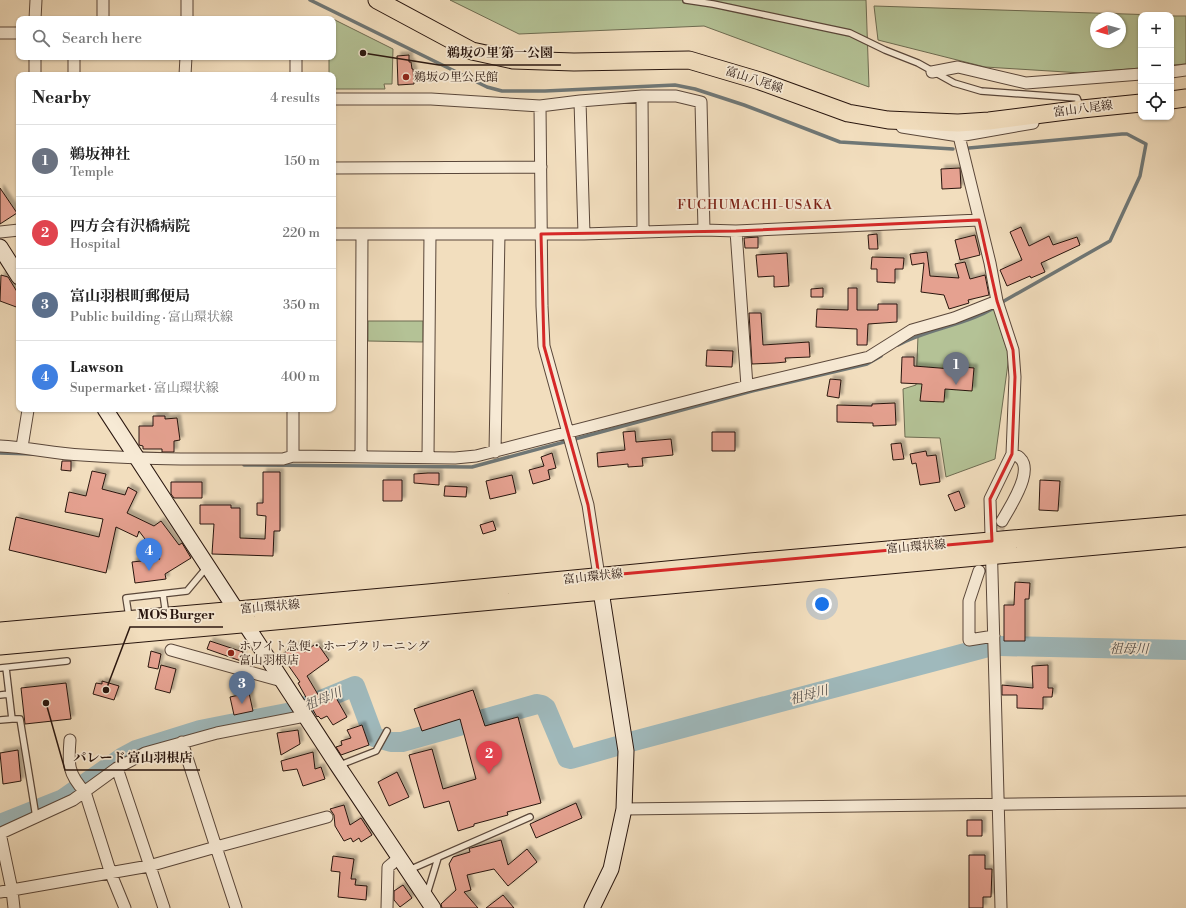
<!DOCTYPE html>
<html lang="en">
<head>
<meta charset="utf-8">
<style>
	:root { --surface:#fff; --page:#f2f2f2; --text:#222; --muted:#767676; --line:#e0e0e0; --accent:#db2777 }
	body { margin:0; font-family:"Libre Bodoni","Noto Serif JP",serif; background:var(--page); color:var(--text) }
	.controls { position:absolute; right:12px; top:12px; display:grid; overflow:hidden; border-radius:8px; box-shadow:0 1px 3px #0004 }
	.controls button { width:36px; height:36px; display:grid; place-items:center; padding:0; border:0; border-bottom:1px solid var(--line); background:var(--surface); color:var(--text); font:20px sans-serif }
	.compass { position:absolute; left:1090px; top:12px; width:36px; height:36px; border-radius:50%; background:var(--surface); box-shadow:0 1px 3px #0004; rotate:264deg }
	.you { position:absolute; left:822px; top:604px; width:14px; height:14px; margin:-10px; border:3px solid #fff; border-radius:50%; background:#1a73e8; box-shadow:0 0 0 6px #1a73e833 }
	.badge { display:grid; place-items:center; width:26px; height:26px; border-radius:50%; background:var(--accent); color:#fff; font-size:13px; font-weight:700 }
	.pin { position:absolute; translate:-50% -33px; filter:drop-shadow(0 1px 2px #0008) }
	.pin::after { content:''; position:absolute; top:21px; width:14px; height:12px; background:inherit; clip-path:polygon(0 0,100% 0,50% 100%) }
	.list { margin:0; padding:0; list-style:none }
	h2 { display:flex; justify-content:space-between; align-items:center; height:52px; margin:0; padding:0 16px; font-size:17px }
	h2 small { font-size:13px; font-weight:400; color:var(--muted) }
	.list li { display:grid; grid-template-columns:26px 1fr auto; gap:12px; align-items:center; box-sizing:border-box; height:72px; padding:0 16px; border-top:1px solid var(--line) }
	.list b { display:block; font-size:15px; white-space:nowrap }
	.list p { margin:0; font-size:13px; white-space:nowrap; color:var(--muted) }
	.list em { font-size:13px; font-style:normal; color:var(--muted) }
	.icon { flex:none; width:22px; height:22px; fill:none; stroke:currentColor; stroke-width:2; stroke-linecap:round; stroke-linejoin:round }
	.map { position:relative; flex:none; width:1186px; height:908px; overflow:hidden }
	.search { position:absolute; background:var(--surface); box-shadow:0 1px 3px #0004; left:16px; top:16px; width:320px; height:44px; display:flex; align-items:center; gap:10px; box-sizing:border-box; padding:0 14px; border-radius:8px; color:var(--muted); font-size:15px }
	.panel { position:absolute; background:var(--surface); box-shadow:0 1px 3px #0004; left:16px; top:72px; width:320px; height:340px; border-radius:8px }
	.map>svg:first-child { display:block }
	.green { fill:#b4c296; stroke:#6e6c52; fill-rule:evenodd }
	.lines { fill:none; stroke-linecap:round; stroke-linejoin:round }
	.stream { stroke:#6f7776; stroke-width:3.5 }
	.river { stroke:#9fb9bc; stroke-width:20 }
	.building { fill:#e5a190; stroke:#28150e; filter:url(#shadow) }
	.street-tunnel { stroke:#cab69b; stroke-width:11; stroke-dasharray:11 5.5; stroke-linecap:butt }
	.lane-casing { stroke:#5a473a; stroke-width:8 }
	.street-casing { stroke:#5a473a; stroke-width:13 }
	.secondary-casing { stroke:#28150e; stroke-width:17 }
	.primary-casing { stroke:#28150e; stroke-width:19 }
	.lane { stroke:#f7ead5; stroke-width:5.5 }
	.street { stroke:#f7ead5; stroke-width:11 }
	.secondary { stroke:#f7ead5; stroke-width:15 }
	.primary { stroke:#f2debe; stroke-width:17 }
	.marked { fill:none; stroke:#d62828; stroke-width:3; stroke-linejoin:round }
	.poi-dot { fill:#8f2418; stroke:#f7ead5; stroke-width:1.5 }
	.labels { text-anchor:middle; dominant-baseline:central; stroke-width:3.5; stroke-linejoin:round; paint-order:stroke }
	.poi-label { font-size:12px; fill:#28150e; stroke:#f7ead5; text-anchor:start }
	.street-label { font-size:12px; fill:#28150e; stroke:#f7ead5 }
	.neighbourhood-label { font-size:13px; letter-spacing:1px; fill:#7a1f14; stroke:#f7ead5 }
	.water-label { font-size:13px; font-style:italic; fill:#524e4b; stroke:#f7ead5 }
	.leader { fill:none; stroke:#28150e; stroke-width:1.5 }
	.callout-dot { fill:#28150e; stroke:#f7ead5; stroke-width:1.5 }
	.callout-label { font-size:13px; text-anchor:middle; font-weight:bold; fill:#28150e; stroke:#f7ead5; stroke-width:3.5; stroke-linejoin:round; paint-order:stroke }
</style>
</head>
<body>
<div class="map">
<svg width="1186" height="908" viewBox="0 0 1186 908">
	<defs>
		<filter id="shadow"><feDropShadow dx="3.5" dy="-3.5" stdDeviation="1" flood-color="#0004"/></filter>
	</defs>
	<rect width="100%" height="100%" fill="#f2debe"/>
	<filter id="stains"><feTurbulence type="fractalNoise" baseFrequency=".005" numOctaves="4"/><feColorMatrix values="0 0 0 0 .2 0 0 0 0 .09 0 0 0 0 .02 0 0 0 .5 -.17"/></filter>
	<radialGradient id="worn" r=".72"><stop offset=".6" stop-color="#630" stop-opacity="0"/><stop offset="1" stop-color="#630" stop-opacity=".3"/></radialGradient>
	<!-- green -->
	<path class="green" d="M450,0H866L869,87L704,26L519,34Z
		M874,6L1157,15H1141V68L1082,73L985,67L878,40ZM1096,18H1120V42H1096Z
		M1171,16H1186V64L1171,65Z
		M333,19L393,49L392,84H384L385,89H333V75H329V57H333Z
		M993,306L1009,356L995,459L946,477L940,438L905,437L903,389L916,385L918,336Z
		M368,321H423V342L368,341Z"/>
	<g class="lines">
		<!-- stream -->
		<path class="stream" d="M310,0L487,87L502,91H545L675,85L695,89L744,105L840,142L953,149
			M898,345C931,327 973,325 1004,301L1110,241L1140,176L1146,144L1127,134H1122L969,148
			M0,453L33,454
			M244,465L472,467L752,391L867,364L881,356"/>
		<!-- river -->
		<path class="river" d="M1000,646L1186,650
			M630,742L988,647
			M0,824L63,799L123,757L136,750L200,730L292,712L355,686L374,737L391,742H402L537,704L542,705L546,708L567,758L571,759L617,746"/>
	</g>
	<!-- building -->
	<path class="building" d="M409,55V62H411L412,69H413L414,84L398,85L397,56Z
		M960,168L961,188L942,189L941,169Z
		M0,188L17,213L0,224Z
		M1021,227L1029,246L1049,236L1053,245L1077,237L1080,245L1041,263L1045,272L1031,278L1030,276L1007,286L1000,270L1022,260L1010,232Z
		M877,234L878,249H869L868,235Z
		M975,235L980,255L960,260L955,240Z
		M758,237V248H745L744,238Z
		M927,252L930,276L959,278L955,264L965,262L970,279L985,275L989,295L968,300L969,303L949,309L944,295L921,292L924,263L912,265L910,254Z
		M787,253L789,286L774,287V276L758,277L756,255Z
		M872,257L904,258L903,269H895V283L877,282V269H871Z
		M1,275L8,277L19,295V308L0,301Z
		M823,288V297H811V289Z
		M848,288H857V310H878V304H897V322L868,324L867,345H857V329L816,327L817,309L848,310Z
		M749,313H761L763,345L809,342L810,357L785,358L786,362L775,363L752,364Z
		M707,350L733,351L732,367L706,366Z
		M902,357H914V366L952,369V366L974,368L972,391L945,389L944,402L920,401L922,384L901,383Z
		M830,379L841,380L839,398L827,396Z
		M895,403L896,425L873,426V423L837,422V405L872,406V404Z
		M153,416H165V419L177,418L180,440L174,441V452H162V449H143V446L139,445V426H153Z
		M635,431L636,442L671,439L673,455L642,458L643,466L628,467V464L598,467L597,453L625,450L623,432Z
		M712,432H735V451H712Z
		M901,443L904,459L893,460L891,444Z
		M926,451L927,456L936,455L940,482L920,485L916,463L912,464L910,454Z
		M552,453L556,468L548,470L550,479L533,484L529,470L544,466L541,457Z
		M62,461H71V471L61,470Z
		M92,471L106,474L102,489L125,495L128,487L137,492L127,513L154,526L161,521L179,545L182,543L191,558L165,574L166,579L135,583L132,562L160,559L139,531L137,537L116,527L106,573L9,550L16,517L99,537L103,519L65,512L69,492L86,496Z
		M263,472H280V531H274L273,556L212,554L214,524H200V505H231V508H240V538L265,539L266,516L257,515V503H263Z
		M428,473H439V485L414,483V474Z
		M512,475L516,493L490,499L486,481Z
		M383,480H402V501H383Z
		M1040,480L1060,481L1058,511L1039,510Z
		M171,482H202V498H174L171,494Z
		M445,486L467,487L466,497L444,496Z
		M959,491L965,507L955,511L948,495Z
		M493,521L496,530L483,534L480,525Z
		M1015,582L1030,583L1029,599H1025V641H1004V605H1014Z
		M210,641L243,652L241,661L207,649Z
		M317,643L329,660L307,676L323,703L335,696L347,717L333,725L327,716L321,719L318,716L317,717L298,683L300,682L281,655L298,644L304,652Z
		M151,651L161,654L158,669L148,667Z
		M161,665L176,669L170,693L155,689Z
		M1048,665V688H1053L1052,697H1043V709L1017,708V695H1002V685L1033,688L1032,666Z
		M102,681L119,686L114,700L93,694L96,683L102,684Z
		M66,683L71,719L25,724L21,688Z
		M473,690L485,726L518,717L541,803L507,812L508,815L474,824V826L458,831L449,801L424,808L409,755L432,749L443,789L476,779L460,719L422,731L414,709Z
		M249,693L253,711L234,715L230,697Z
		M362,725L369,745L341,755L336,747L342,745L341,741L351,738L347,730Z
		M298,730L300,744L281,755L277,733Z
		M18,750L21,781L3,784L0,753Z
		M313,752L315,769L321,767L325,779L303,786L297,769L283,771L281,761Z
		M397,772L409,797L389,806L378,782Z
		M576,803L582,818L536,838L530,824Z
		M344,805L350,825L361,818L372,835L361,842L359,838L353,842L351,838L344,841L335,826L334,815L330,809Z
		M967,820H982V836H967Z
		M501,840L508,865L527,849L537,862L508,886L494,869L467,875L471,890L464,892L478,908H442L441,904L456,890L449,864L453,857L470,852L469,848H471Z
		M969,855H985V869H992L991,897H983V908H969Z
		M333,856L354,859L351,879H356L355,885L367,886L366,900L338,897L340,872L331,871Z
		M403,885L412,898L400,907L394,900V891Z
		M503,895L514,908H486Z"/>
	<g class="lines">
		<!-- street-tunnel -->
		<path class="street-tunnel" d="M992,544L1002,521"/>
		<defs>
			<path id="lane" d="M686,0L713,4L850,33L885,50L918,63L954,83L981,91L1077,98L1080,106
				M163,594L166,615
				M129,617L126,598L187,591L207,567
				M0,668L67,661
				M0,695L9,694
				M12,719H20L36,817
				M0,720L12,719L6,668
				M340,765L376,751L387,731
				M409,870L530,817
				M427,894L438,858"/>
			<path id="street" d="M187,0V19
				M35,19L36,0
				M103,19V0
				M0,33H19
				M296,57V75
				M932,72L958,67L1026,83L1141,74
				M1171,72L1186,70
				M35,75V57
				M74,75V57
				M185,75L186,57
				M642,96L643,232
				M333,99H431L540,106L580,101L642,96H676L701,102L704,230
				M580,101L584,234
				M540,106L542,306L544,346L588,505L599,576
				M902,127L959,136L1033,123
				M959,136L990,263L997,301L1013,350L1015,377L1012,454L990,499L1001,908
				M333,168L541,167
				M736,231L747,386
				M0,232L19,230
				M333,234H584L704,230L736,231L979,220
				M0,446C28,447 54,454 82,455C149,460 216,459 283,459L293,456L455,458L476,456L747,386L869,357L912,330L954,318L997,301
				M22,447L28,410
				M495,452L499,234
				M293,456V409
				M361,457L362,234
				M428,457L430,235
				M1002,521C1011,505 1041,461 1012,454
				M979,571L969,601V640L994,636
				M171,650L282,681
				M70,740C68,764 68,774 85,792L111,874L125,908
				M182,742L216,847L327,817
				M117,768L164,908
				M624,809L1186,802
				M0,833L12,890L0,892
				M1,833L73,800L117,768L145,753L217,733L305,716
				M14,908L12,890L149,866L216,847L236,908
				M387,908L388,867L400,857"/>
			<path id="secondary" d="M0,247L19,277
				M105,409L338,766L433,908
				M592,908L611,869L624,809L626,751L601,591"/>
			<path id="primary" d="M377,0L472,51L513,60L574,62L689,60L760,81L848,113L888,120L958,123L989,121L1082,109L1141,103
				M1171,100L1186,98
				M0,631L428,593L750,562L1186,524
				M0,646L1186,538"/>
		</defs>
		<!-- lane casing -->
		<use href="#lane" class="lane-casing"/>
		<!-- street casing -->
		<use href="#street" class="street-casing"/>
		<!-- secondary casing -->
		<use href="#secondary" class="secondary-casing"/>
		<!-- primary casing -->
		<use href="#primary" class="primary-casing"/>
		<!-- lane -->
		<use href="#lane" class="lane"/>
		<!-- street -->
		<use href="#street" class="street"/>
		<!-- secondary -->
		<use href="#secondary" class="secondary"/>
		<!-- primary -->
		<use href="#primary" class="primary"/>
	</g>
	<!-- marked area -->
	<path class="marked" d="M979,220L997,301L1013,350L1015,377L1012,454L990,499L992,541L599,576L588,505L544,346L541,234L736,231Z"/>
	<!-- markers -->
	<g class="poi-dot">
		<circle cx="406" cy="77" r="4"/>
		<circle cx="231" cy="653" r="4"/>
	</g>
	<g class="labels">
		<!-- poi labels -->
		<g class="poi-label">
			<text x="414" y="77">鵜坂の里公民館</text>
			<text x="239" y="646">ホワイト急便・ホープクリーニング<tspan x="239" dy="14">富山羽根店</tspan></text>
		</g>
		<!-- street labels -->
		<g class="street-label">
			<text transform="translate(754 80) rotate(18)">富山八尾線</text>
			<text transform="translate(1083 109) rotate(-7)">富山八尾線</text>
			<text transform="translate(916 547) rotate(-5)">富山環状線</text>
			<text transform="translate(593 577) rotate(-6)">富山環状線</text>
			<text transform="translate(270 607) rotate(-5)">富山環状線</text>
		</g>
		<!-- neighbourhood labels -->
		<g class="neighbourhood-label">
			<text x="755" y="205">FUCHUMACHI-USAKA</text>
		</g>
		<!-- water labels -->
		<g class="water-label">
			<text transform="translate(1129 649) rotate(1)">祖母川</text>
			<text transform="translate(809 695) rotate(-15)">祖母川</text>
			<text transform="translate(323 699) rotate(-22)">祖母川</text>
		</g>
	</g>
	<!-- callouts -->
	<path class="leader" d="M363 53L439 65H561M106 690L130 627H223M46 703L65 770H200"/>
	<g class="callout-dot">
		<circle cx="363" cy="53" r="4"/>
		<circle cx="106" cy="690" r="4"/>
		<circle cx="46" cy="703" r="4"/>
	</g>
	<g class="callout-label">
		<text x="500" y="57">鵜坂の里 第一公園</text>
		<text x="176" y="619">MOS Burger</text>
		<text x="133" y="762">パレード 富山羽根店</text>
	</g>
	<rect width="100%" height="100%" filter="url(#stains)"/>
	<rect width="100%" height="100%" fill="url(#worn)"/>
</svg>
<div class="controls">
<button>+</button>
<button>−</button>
<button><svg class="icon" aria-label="locate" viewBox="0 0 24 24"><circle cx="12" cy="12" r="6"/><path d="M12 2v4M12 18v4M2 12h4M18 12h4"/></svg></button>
</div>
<svg class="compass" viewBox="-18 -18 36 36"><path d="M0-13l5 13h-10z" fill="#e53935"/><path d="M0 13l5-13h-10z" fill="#767676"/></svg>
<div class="you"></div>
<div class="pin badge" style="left:956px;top:385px;background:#6b7280">1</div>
<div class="pin badge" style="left:489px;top:774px;background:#e0444e">2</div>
<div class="pin badge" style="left:242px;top:704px;background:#5c6f8a">3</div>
<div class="pin badge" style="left:149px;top:571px;background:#3f7fe0">4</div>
<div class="search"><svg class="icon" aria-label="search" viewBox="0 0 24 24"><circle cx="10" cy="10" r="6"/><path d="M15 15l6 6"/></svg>Search here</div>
<section class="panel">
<h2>Nearby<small>4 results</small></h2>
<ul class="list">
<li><span class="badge" style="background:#6b7280">1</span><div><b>鵜坂神社</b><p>Temple</p></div><em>150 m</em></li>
<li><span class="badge" style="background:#e0444e">2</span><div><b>四方会有沢橋病院</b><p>Hospital</p></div><em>220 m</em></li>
<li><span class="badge" style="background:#5c6f8a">3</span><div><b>富山羽根町郵便局</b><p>Public building · 富山環状線</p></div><em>350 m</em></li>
<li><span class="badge" style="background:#3f7fe0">4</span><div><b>Lawson</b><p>Supermarket · 富山環状線</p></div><em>400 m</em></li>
</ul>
</section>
</div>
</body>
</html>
